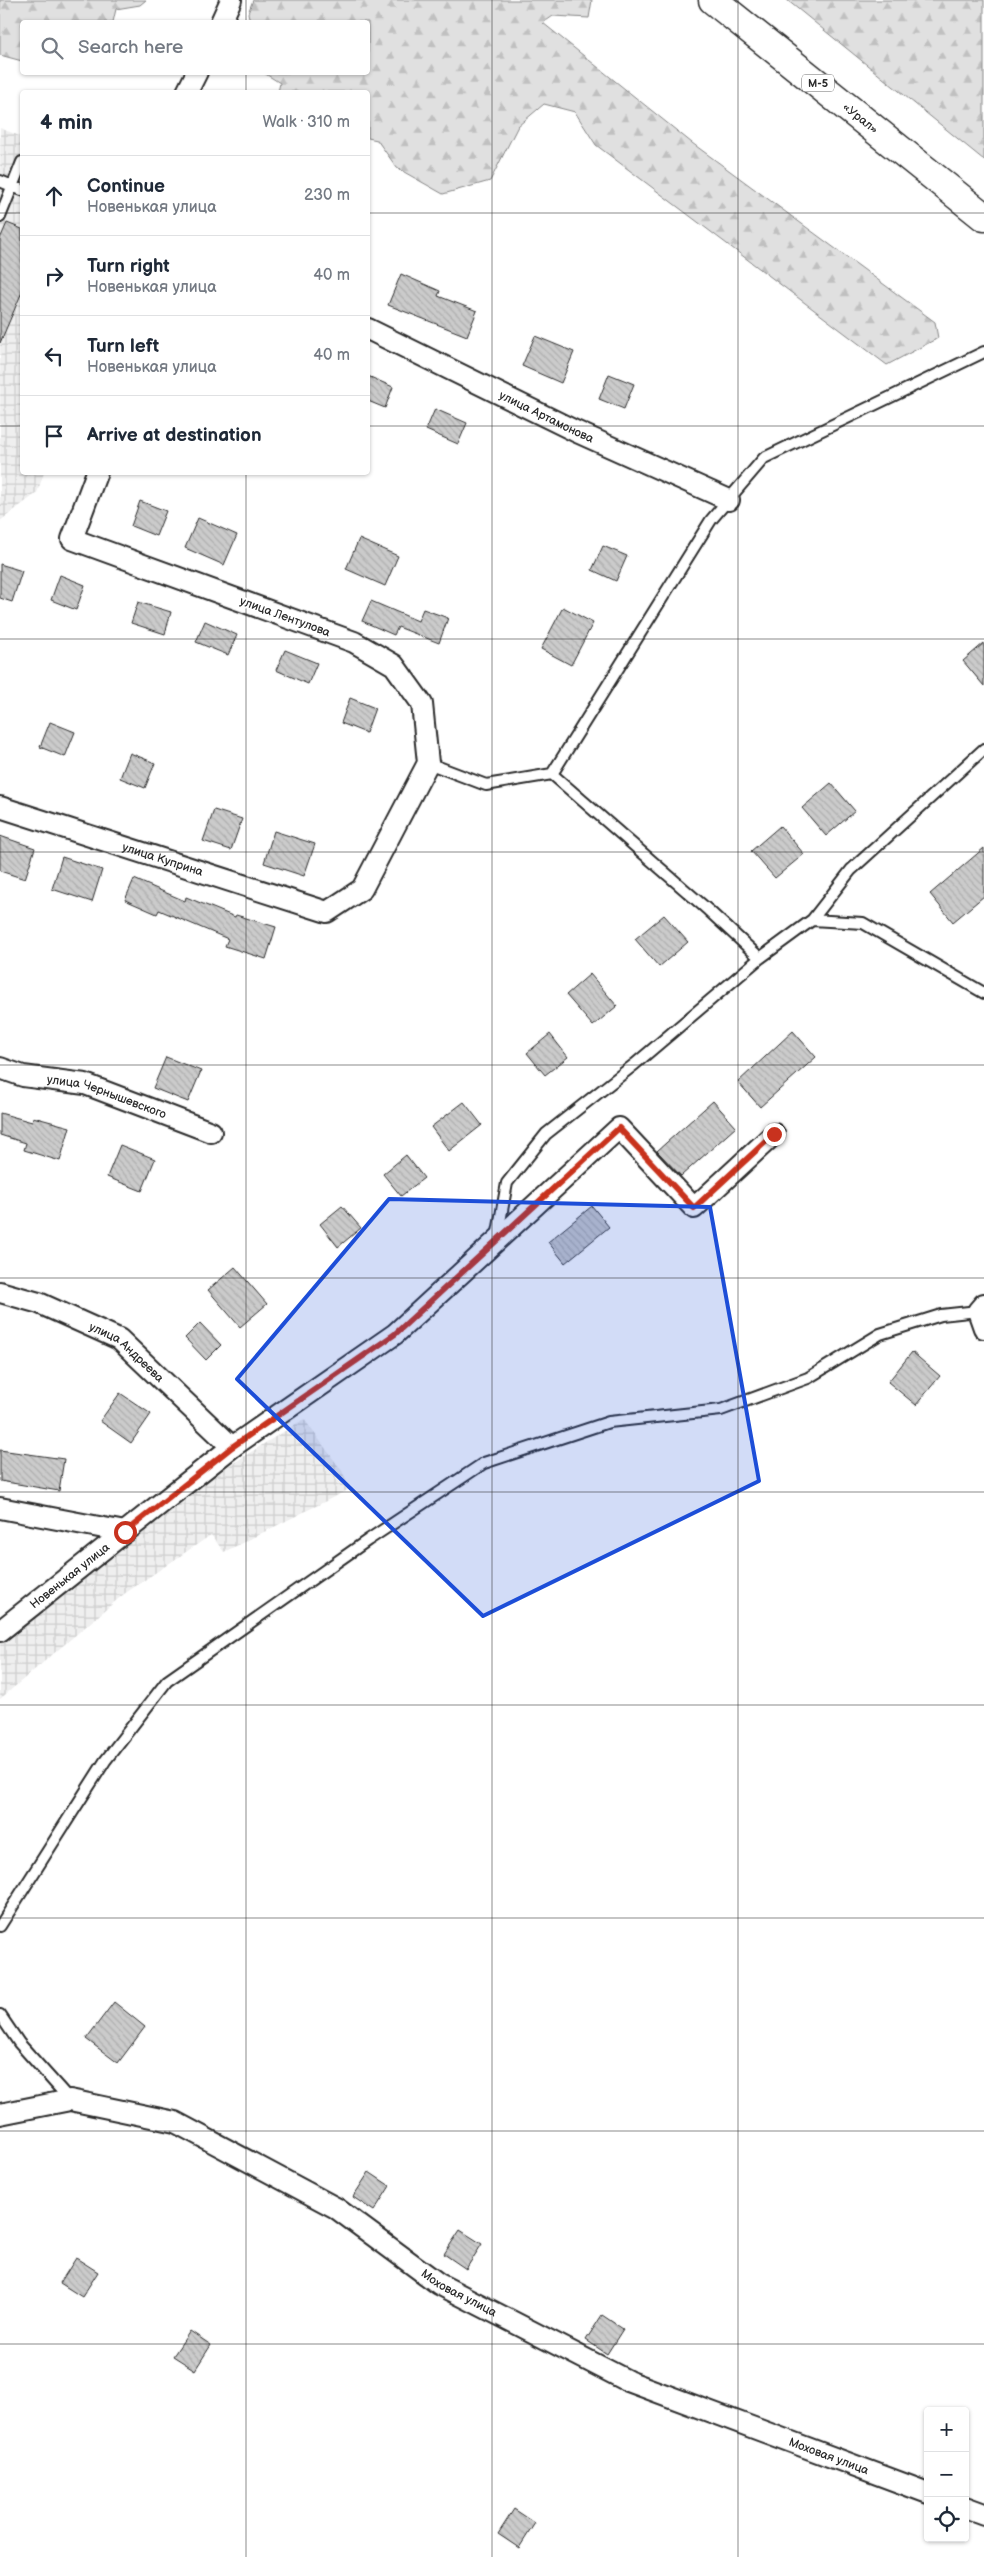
<!DOCTYPE html>
<html lang="en">
<head>
<meta charset="utf-8">
<style>
	:root { --surface:#fff; --page:#f6f6f7; --text:#1f2937; --muted:#747a83; --line:#e0e1e3 }
	body { margin:0; font-family:"Balsamiq Sans",sans-serif; background:var(--page); color:var(--text) }
	.controls { position:absolute; right:15px; bottom:15px; display:grid; overflow:hidden; border-radius:5px; box-shadow:0 1px 4px #0004 }
	.controls button { width:45px; height:45px; display:grid; place-items:center; padding:0; border:0; border-bottom:1px solid var(--line); background:var(--surface); color:var(--text); font:25px sans-serif }
	.stop { position:absolute; width:15px; height:15px; margin:-11px; border:4px solid #c8321e; border-radius:50%; background:#fff }
	.stop.end { background:#c8321e; border-color:#fff; box-shadow:0 1px 5px #0008 }
	.list { margin:0; padding:0; list-style:none }
	h2 { display:flex; justify-content:space-between; align-items:center; height:65px; margin:0; padding:0 20px; font-size:21px }
	h2 small { font-size:16px; font-weight:400; color:var(--muted) }
	.list li { display:grid; grid-template-columns:32px 1fr auto; gap:15px; align-items:center; box-sizing:border-box; height:80px; padding:0 20px; border-top:1px solid var(--line) }
	.list b { display:block; font-size:19px; white-space:nowrap }
	.list p { margin:0; font-size:16px; white-space:nowrap; color:var(--muted) }
	.list em { font-size:16px; font-style:normal; color:var(--muted) }
	.icon { flex:none; width:28px; height:28px; fill:none; stroke:currentColor; stroke-width:2; stroke-linecap:round; stroke-linejoin:round }
	.map { position:relative; flex:none; width:984px; height:2557px; overflow:hidden }
	.search { position:absolute; background:var(--surface); box-shadow:0 1px 4px #0004; left:20px; top:20px; width:350px; height:55px; display:flex; align-items:center; gap:12px; box-sizing:border-box; padding:0 18px; border-radius:5px; color:var(--muted); font-size:19px }
	.panel { position:absolute; background:var(--surface); box-shadow:0 1px 4px #0004; left:20px; top:90px; width:350px; height:385px; border-radius:5px }
	.map>svg:first-child { display:block }
	.industrial { fill:url(#industrial-grid) }
	.forest { fill:url(#forest-firs); stroke:#868686 }
	.building { fill:url(#building-back-hatch); stroke:#2b2b2b }
	.lines { fill:none; stroke-linecap:round; stroke-linejoin:round }
	.service-casing { stroke:#2b2b2b; stroke-width:14 }
	.minor-casing { stroke:#2b2b2b; stroke-width:24 }
	.trunk-casing { stroke:#2b2b2b; stroke-width:31 }
	.service { stroke:#fff; stroke-width:10 }
	.minor { stroke:#fff; stroke-width:20 }
	.trunk { stroke:#fff; stroke-width:28 }
	.route { stroke:#c8321e; stroke-width:6 }
	.marked { fill:#1d4ed8; fill-opacity:0.2; stroke:#1d4ed8; stroke-width:4; stroke-linejoin:round }
	.grid { fill:none; stroke:#2b2b2b; stroke-width:1; stroke-opacity:0.55 }
	.labels { text-anchor:middle; dominant-baseline:central; stroke-width:4; stroke-linejoin:round; paint-order:stroke }
	.shield { fill:#fff; stroke:#6b6b6b; stroke-width:1 }
	.shield-label { font-size:11px; font-weight:bold; fill:#2b2b2b }
	.street-label { font-size:12px; fill:#2b2b2b; stroke:#fff }
</style>
</head>
<body>
<div class="map">
<svg width="984" height="2557" viewBox="0 0 984 2557">
	<defs>
		<pattern id="industrial-grid" width="8" height="8" patternUnits="userSpaceOnUse" patternTransform="scale(1.25)"><rect width="8" height="8" fill="#efefef"/><path d="M0 4h8M4 0v8" fill="none" stroke="#cdcdcd"/></pattern>
		<pattern id="forest-firs" width="22" height="20" patternUnits="userSpaceOnUse" patternTransform="scale(1.25)"><rect width="22" height="20" fill="#e0e0e0"/><path d="M5 1l3.5 6h-7zM16 11l3.5 6h-7z" fill="#c0c0c0"/></pattern>
		<pattern id="building-back-hatch" width="6" height="6" patternUnits="userSpaceOnUse" patternTransform="scale(1.25)"><rect width="6" height="6" fill="#cbcbcb"/><path d="M-1 5l2 2M0 0l6 6M5-1l2 2" fill="none" stroke="#aeaeae"/></pattern>
	</defs>
	<rect width="100%" height="100%" fill="#fff"/>
	<filter id="ink" filterUnits="userSpaceOnUse"><feTurbulence type="fractalNoise" baseFrequency=".02" numOctaves="2"/><feDisplacementMap in="SourceGraphic" scale="10" xChannelSelector="R" yChannelSelector="G"/><feConvolveMatrix kernelMatrix="1 2 1 2 8 2 1 2 1" color-interpolation-filters="sRGB"/></filter>
	<g filter="url(#ink)">
		<!-- industrial -->
		<path class="industrial" d="M0,128L22,137V472L44,473L37,493L0,521Z
			M304,1419L342,1471L350,1489L224,1552L211,1535L124,1594L0,1699V1625L84,1556Z"/>
		<!-- forest -->
		<path class="forest" d="M0,0H146L140,5L116,9L113,22H22V61L0,55Z
			M253,0H592L589,18L553,16L543,23L692,143L935,322L938,338L887,365L596,145L575,112L544,104L518,126L490,181L443,194L397,168L377,140L368,138V92H278L280,83L264,73L368,72V22H250L248,13Z
			M787,0H984V160Z"/>
		<!-- building -->
		<path class="building" d="M7,223L22,229V292L0,343V239Z
			M401,274L440,291L438,296L477,311L467,336L388,305Z
			M535,336L574,352L561,383L522,366Z
			M609,374L634,384L624,409L599,399Z
			M368,376L393,387L385,408L368,401Z
			M435,409L467,423L458,444L426,430Z
			M140,501L166,511L156,536L131,526Z
			M198,518L237,535L224,565L185,548Z
			M359,539L398,556L385,586L346,569Z
			M603,546L627,556L616,581L592,570Z
			M0,564L22,571L12,602L0,598Z
			M60,575L85,585L76,610L51,600Z
			M371,601L418,621L423,609L448,618L439,643L398,627L394,635L362,621Z
			M138,602L171,612L165,634L131,623Z
			M563,607L593,623L571,665L541,649Z
			M205,621L237,635L228,655L196,642Z
			M984,643V686L963,661Z
			M285,650L317,663L308,684L276,670Z
			M350,698L375,708L366,733L341,723Z
			M50,722L75,732L65,757L40,747Z
			M130,753L155,763L145,788L120,778Z
			M831,783L855,811L826,836L802,808Z
			M214,810L242,819L231,850L203,841Z
			M780,826L804,854L775,878L751,851Z
			M274,831L315,844L304,876L264,863Z
			M0,836L35,848L25,879L0,871Z
			M984,848V896L953,922L930,894Z
			M62,857L102,870L92,902L52,889Z
			M134,879L185,901L186,897L235,917L236,915L276,927L266,959L225,946L228,939L159,910L157,914L125,900Z
			M664,915L688,942L659,967L635,939Z
			M590,974L617,1006L593,1026L566,995Z
			M793,1031L816,1057L760,1107L738,1082Z
			M550,1034L568,1057L545,1075L527,1053Z
			M166,1057L201,1071L188,1102L153,1088Z
			M713,1101L736,1127L681,1176L657,1151Z
			M464,1102L482,1125L449,1151L431,1127Z
			M0,1113L32,1122L33,1117L70,1127L60,1161L24,1150L26,1143L0,1135Z
			M120,1145L155,1159L142,1191L107,1177Z
			M406,1155L424,1178L401,1196L383,1174Z
			M342,1206L361,1228L338,1247L320,1224Z
			M592,1206L609,1227L565,1263L548,1242Z
			M235,1267L267,1304L240,1327L208,1290Z
			M200,1323L221,1345L206,1360L185,1338Z
			M912,1352L940,1376L916,1405L888,1382Z
			M120,1393L151,1414L131,1443L100,1421Z
			M0,1450L64,1459L59,1491L0,1481Z
			M114,2002L145,2027L118,2063L86,2039Z
			M369,2172L390,2186L374,2211L353,2197Z
			M460,2230L482,2244L466,2269L444,2254Z
			M76,2258L98,2272L82,2297L60,2283Z
			M602,2315L623,2329L607,2354L586,2340Z
			M190,2331L211,2345L195,2370L173,2356Z
			M514,2509L535,2523L519,2548L498,2534Z"/>
		<g class="lines">
			<defs>
				<path id="service" d="M0,181L22,190
					M0,217L22,162
					M428,763L486,785L552,774L711,520L764,458L984,352
					M552,774L708,910L760,958
					M812,920L851,870L984,749
					M497,1238L507,1183L546,1134L635,1064L760,958L812,920L863,923L984,993
					M0,1926L105,1761L167,1681L368,1540L484,1463L609,1422L721,1410L808,1378L880,1334L941,1315L978,1311
					M0,2015L19,2043L70,2100"/>
				<g id="minor">
					<path d="M221,22L231,0"/>
					<path d="M187,92L197,72"/>
					<path id="s1" d="M368,329L575,431L729,500"/>
					<path id="s2" d="M0,807L327,912L362,889L428,763L422,704L394,665L354,642L72,539L97,472"/>
					<path id="s3" d="M0,1068L23,1076L85,1084L211,1132"/>
					<path id="s4" d="M0,1292L39,1303L119,1339L232,1447"/>
					<path d="M984,1304L978,1311L984,1328"/>
					<path d="M0,1508L125,1532"/>
					<path id="s5" d="M0,1631L232,1447L395,1334L619,1128L694,1208L774,1134"/>
					<path id="s6" d="M0,2114L70,2100L175,2122L336,2208L439,2284L628,2381L928,2493"/>
					<path d="M965,2507L984,2514"/>
				</g>
				<g id="trunk">
					<path id="s7" d="M713,0L984,217"/>
				</g>
			</defs>
			<!-- service casing -->
			<use href="#service" class="service-casing"/>
			<!-- minor casing -->
			<use href="#minor" class="minor-casing"/>
			<!-- trunk casing -->
			<use href="#trunk" class="trunk-casing"/>
			<!-- service -->
			<use href="#service" class="service"/>
			<!-- minor -->
			<use href="#minor" class="minor"/>
			<!-- trunk -->
			<use href="#trunk" class="trunk"/>
		</g>
	</g>
	<g class="lines" filter="url(#ink)">
		<!-- route -->
		<path class="route" d="M125,1532L232,1447L395,1334L619,1128L694,1208L774,1134"/>
	</g>
	<!-- marked area -->
	<path class="marked" d="M389,1199L710,1207L759,1481L483,1616L237,1379Z"/>
	<!-- grid -->
	<path class="grid" d="M246,0V22M492,0V2557M738,0V2557M246,72V92M0,213H22M368,213H984M0,426H22M368,426H984M246,472V2557M0,639H984M0,852H984M0,1065H984M0,1278H984M0,1492H984M0,1705H984M0,1918H984M0,2131H984M0,2344H984"/>
	<g class="labels">
		<!-- shield labels -->
		<rect class="shield" x="802" y="74.5" width="32" height="17" rx="4"/>
		<g class="shield-label">
			<text x="818" y="83">М-5</text>
		</g>
		<!-- street labels -->
		<g class="street-label">
			<text stroke="none"><textPath href="#s7" startOffset="189">«Урал»</textPath></text>
			<text stroke="none"><textPath href="#s1" startOffset="199">улица Артамонова</textPath></text>
			<text transform="translate(285 617) rotate(20)">улица Лентулова</text>
			<text stroke="none"><textPath href="#s2" startOffset="171">улица Куприна</textPath></text>
			<text stroke="none"><textPath href="#s3" startOffset="111">улица Чернышевского</textPath></text>
			<text stroke="none"><textPath href="#s4" startOffset="142">улица Андреева</textPath></text>
			<text stroke="none"><textPath href="#s5" startOffset="89">Новенькая улица</textPath></text>
			<text stroke="none"><textPath href="#s6" startOffset="511">Моховая улица</textPath></text>
			<text stroke="none"><textPath href="#s6" startOffset="916">Моховая улица</textPath></text>
		</g>
	</g>
</svg>
<div class="controls">
<button>+</button>
<button>−</button>
<button><svg class="icon" aria-label="locate" viewBox="0 0 24 24"><circle cx="12" cy="12" r="6"/><path d="M12 2v4M12 18v4M2 12h4M18 12h4"/></svg></button>
</div>
<div class="stop" style="left:125px;top:1532px"></div>
<div class="stop end" style="left:774px;top:1134px"></div>
<div class="search"><svg class="icon" aria-label="search" viewBox="0 0 24 24"><circle cx="10" cy="10" r="6"/><path d="M15 15l6 6"/></svg>Search here</div>
<section class="panel">
<h2>4 min<small>Walk · 310 m</small></h2>
<ul class="list">
<li><svg class="icon" aria-label="ahead" viewBox="0 0 24 24"><path d="M12 20V5M6 11l6-6 6 6"/></svg><div><b>Continue</b><p>Новенькая улица</p></div><em>230 m</em></li>
<li><svg class="icon" aria-label="right" viewBox="0 0 24 24"><path d="M7 20v-9h11M14 6l5 5-5 5"/></svg><div><b>Turn right</b><p>Новенькая улица</p></div><em>40 m</em></li>
<li><svg class="icon" aria-label="left" viewBox="0 0 24 24"><path d="M17 20v-9H6M10 6l-5 5 5 5"/></svg><div><b>Turn left</b><p>Новенькая улица</p></div><em>40 m</em></li>
<li><svg class="icon" aria-label="arrive" viewBox="0 0 24 24"><path d="M6 21V4h12l-3 4 3 4H6"/></svg><div><b>Arrive at destination</b></div></li>
</ul>
</section>
</div>
</body>
</html>
